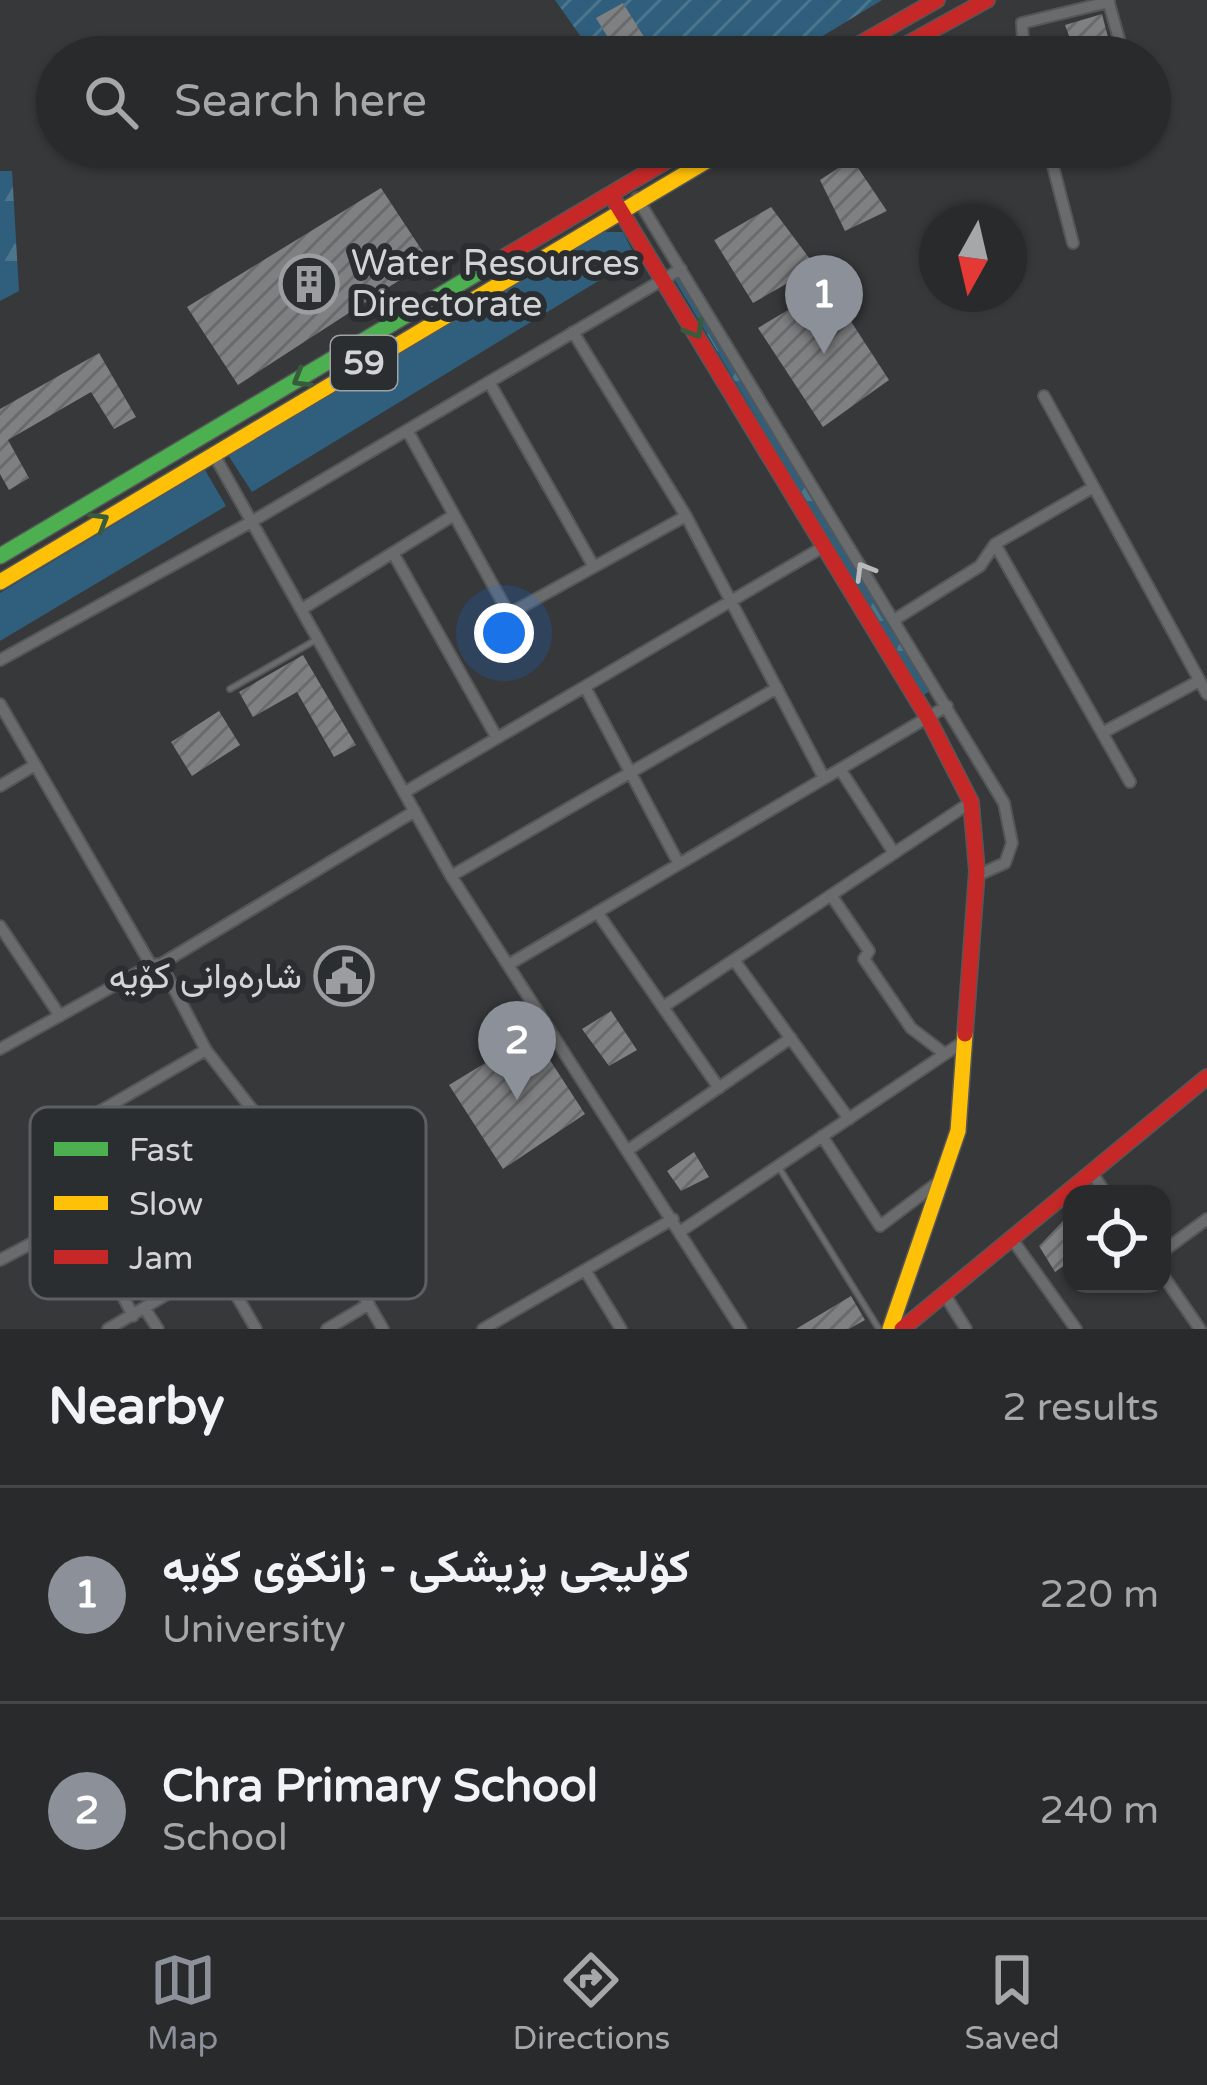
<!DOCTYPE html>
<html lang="en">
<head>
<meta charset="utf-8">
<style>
	:root { --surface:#282a2c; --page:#303234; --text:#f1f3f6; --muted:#a5a7a9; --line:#444648; --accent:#8c9099 }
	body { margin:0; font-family:"Varela Round",Vazirmatn,sans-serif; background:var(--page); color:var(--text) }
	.controls { position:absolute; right:36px; bottom:36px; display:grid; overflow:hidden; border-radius:24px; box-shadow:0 3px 9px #0004 }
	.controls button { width:108px; height:108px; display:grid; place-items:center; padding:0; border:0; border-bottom:3px solid var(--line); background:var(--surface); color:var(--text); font:60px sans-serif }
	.compass { position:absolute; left:919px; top:204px; width:108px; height:108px; border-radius:50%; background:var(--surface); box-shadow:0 3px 9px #0004; rotate:188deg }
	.you { position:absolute; left:504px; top:633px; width:42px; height:42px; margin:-30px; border:9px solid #fff; border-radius:50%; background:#1a73e8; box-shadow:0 0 0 18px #1a73e833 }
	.badge { display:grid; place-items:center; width:78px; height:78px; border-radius:50%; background:var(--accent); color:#fff; font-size:39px; font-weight:700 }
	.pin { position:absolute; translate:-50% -99px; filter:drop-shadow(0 3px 6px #0008) }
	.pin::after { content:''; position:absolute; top:63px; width:42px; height:36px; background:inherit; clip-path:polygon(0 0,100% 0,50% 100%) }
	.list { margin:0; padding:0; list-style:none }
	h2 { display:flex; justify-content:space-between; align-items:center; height:156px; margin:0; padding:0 48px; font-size:51px }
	h2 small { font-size:39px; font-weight:400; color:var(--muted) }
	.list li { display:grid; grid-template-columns:78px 1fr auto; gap:36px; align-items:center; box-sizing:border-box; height:216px; padding:0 48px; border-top:3px solid var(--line) }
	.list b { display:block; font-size:45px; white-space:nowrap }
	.list p { margin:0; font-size:39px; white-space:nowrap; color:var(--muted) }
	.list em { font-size:39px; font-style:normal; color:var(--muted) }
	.icon { flex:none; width:66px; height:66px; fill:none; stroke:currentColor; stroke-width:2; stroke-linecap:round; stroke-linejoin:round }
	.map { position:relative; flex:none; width:1207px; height:1329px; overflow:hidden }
	.search { position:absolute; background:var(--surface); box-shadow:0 3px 9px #0004; left:36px; right:36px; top:36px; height:132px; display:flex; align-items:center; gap:30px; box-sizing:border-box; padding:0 42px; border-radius:66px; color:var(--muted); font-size:45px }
	.sheet { height:588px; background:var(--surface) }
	nav { display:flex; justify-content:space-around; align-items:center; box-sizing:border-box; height:168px; border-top:3px solid var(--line); background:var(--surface); font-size:33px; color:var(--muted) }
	nav a { display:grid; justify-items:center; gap:6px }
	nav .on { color:var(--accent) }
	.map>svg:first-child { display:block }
	.forest { fill:url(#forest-firs) }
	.park { fill:#2f5f7c }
	.garden { fill:url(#garden-furrows) }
	.building { fill:url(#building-hatch) }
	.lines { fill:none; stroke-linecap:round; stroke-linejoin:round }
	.lane-casing { stroke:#555658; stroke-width:8 }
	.street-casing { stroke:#555658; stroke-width:14 }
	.fast-casing { stroke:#555658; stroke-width:18 }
	.slow-casing { stroke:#555658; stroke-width:18 }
	.jam-casing { stroke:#555658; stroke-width:18 }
	.lane { stroke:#696b6c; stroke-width:4.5 }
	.street { stroke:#696b6c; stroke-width:10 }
	.fast { stroke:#4caf50; stroke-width:15 }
	.slow { stroke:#ffc107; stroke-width:15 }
	.jam { stroke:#c62828; stroke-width:15 }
	.oneway { stroke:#375b3c }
	.oneway2 { stroke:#b8babc }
	.labels { text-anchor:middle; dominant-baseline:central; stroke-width:12; stroke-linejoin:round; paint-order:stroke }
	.shield { fill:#2b2e31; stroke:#a0a2a4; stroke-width:3 }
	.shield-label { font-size:33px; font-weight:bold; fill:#d2d4d6 }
	.poi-label { font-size:36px; fill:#d2d4d6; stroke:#2b2e31; text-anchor:start }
	.key { fill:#2b2e31; stroke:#5d6063; stroke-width:3 }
	.key-label { font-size:33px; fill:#d2d4d6 }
</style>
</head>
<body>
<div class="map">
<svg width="1207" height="1329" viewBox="0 0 1207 1329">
	<defs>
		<pattern id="forest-firs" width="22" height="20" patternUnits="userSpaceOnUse" patternTransform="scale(3)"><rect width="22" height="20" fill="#2f5f7c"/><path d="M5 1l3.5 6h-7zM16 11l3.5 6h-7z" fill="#4c758e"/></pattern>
		<pattern id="garden-furrows" width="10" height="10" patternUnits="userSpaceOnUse" patternTransform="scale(3)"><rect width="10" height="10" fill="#2f5f7c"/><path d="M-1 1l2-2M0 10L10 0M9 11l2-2" fill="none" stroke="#4c758e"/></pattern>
		<pattern id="building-hatch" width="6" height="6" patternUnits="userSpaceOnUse" patternTransform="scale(3)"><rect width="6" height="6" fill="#7f8082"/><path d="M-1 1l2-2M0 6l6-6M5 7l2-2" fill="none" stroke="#696a6b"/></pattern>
	</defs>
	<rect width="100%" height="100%" fill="#36383a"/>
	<!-- forest -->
	<path class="forest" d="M0,171H12L19,291L0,301Z
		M680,274L930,691L922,696L673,277Z"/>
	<!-- park -->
	<path class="park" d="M601,232H623L636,258L252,492L228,455Z
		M205,470L226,506L0,641V593Z"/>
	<!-- garden -->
	<path class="garden" d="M555,0H882L788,57H595Z"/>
	<!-- building -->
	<path class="building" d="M623,3L649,45L630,57H620L596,18Z
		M1102,14L1109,41L1075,52L1065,25Z
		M852,159L887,211L845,231L820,180Z
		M381,188L429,261L238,385L187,307Z
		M771,207L816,267L753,303L714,240Z
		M828,286L889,380L823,427L758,328Z
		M99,353L136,417L114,429L91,392L8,440L29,478L9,490L0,474V409Z
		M303,655L356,745L334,757L297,692L253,717L239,692Z
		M219,711L240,745L192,776L171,742Z
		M611,1011L637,1050L609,1066L582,1029Z
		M533,1034L585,1114L503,1169L449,1085Z
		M694,1152L709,1177L681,1191L667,1171Z
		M1066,1218L1072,1225V1260L1055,1272L1039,1246Z
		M851,1296L865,1320L849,1329H796Z"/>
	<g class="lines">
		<defs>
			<path id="lane" d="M230,689L314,641
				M778,1166L879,1329"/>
			<path id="street" d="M1108,0L1124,57
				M1024,57L1022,23L1109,2
				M1048,147L1073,243
				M637,198L1004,803L1012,843L1005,863L976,876
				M573,332L686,516L824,778
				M489,382L594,567
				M1044,396L1207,694
				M407,430L509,614L686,516
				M213,453L451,876L741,1329
				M995,544L1130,782
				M393,553L497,738
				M302,609L454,515
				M894,620L980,566L995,544L1092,488
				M0,660L251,522L681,269
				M585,687L679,864
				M0,704L151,965L161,964L206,1050L262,1122L383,1329
				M1102,733L1199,681
				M840,769L894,853
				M0,786L35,765
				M405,792L823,547
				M451,876L777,688
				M831,895L869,951L864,959L911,1028L945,1054
				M597,912L719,1088
				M0,926L60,1016
				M734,960L849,1119
				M161,964L415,811
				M508,965L947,706
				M663,1007L971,802
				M0,1049L151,965
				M57,1136L206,1050
				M822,1136L880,1226L941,1180
				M628,1150L791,1038
				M1092,1173L1106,1194
				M167,1176L256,1329
				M84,1219L133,1316
				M681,1231L963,1042
				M1012,1239L1076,1329
				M1162,1252L1207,1219
				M0,1260L262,1122
				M585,1270L621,1329
				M1162,1274L1200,1329
				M945,1295L966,1329
				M145,1309L158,1329
				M108,1329L218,1264
				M327,1329L369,1304
				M483,1329L673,1219"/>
			<path id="fast" d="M0,556L491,265"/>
			<path id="slow" d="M0,582L730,147
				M890,1329L958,1131L965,1034"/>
			<path id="jam" d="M837,57L937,0
				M884,57L987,0
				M616,203L928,718L971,802L977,871L965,1034
				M491,265L690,147
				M902,1329L1207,1077"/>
		</defs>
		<!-- lane casing -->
		<use href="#lane" class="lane-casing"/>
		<!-- street casing -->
		<use href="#street" class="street-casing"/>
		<!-- fast casing -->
		<use href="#fast" class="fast-casing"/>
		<!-- slow casing -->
		<use href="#slow" class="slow-casing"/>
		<!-- jam casing -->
		<use href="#jam" class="jam-casing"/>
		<!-- lane -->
		<use href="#lane" class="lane"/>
		<!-- street -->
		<use href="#street" class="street"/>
		<!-- fast -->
		<use href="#fast" class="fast"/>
		<!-- slow -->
		<use href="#slow" class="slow"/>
		<!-- jam -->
		<use href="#jam" class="jam"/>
	</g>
	<!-- one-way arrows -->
	<defs><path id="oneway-chevron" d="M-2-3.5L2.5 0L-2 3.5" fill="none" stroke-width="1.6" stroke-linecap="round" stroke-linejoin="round" transform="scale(3)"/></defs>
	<g class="oneway">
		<use href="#oneway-chevron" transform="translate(695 330) rotate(59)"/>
		<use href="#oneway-chevron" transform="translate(301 379) rotate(149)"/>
		<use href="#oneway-chevron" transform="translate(100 521) rotate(-31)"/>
	</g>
	<use class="oneway2" href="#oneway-chevron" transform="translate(864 571) rotate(-121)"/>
	<!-- icons -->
	<defs>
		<symbol id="building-ring" viewBox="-11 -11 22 22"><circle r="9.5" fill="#2b2e31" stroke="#9b9d9f" stroke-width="1.5"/><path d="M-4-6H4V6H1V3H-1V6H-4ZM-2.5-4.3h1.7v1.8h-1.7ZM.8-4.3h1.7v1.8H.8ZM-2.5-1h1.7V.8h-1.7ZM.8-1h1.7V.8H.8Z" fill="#9b9d9f"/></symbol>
		<symbol id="civic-ring" viewBox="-11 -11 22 22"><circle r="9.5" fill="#2b2e31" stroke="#9b9d9f" stroke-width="1.5"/><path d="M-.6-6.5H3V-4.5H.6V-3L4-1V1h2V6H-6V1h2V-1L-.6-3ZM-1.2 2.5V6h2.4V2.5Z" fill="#9b9d9f"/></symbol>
	</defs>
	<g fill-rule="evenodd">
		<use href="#building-ring" x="276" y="251" width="66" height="66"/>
		<use href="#civic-ring" x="311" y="943" width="66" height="66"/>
	</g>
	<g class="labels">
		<!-- shield labels -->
		<rect class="shield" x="331" y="336" width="66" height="54" rx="9"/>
		<g class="shield-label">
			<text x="364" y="363">59</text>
		</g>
		<!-- poi labels -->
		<g class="poi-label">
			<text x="351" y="263">Water Resources<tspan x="351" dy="41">Directorate</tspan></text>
			<text x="302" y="976" text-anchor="end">شارەوانی کۆیە</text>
		</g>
	</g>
	<!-- legend -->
	<rect x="30" y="1107" width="396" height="192" rx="18" class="key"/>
	<rect x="54" y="1142" width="54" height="14" fill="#4caf50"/>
	<rect x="54" y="1196" width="54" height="14" fill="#ffc107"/>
	<rect x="54" y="1250" width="54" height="14" fill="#c62828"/>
	<g class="key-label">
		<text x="129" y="1161">Fast</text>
		<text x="129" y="1215">Slow</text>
		<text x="129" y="1269">Jam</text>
	</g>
</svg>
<div class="controls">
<button><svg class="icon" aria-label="locate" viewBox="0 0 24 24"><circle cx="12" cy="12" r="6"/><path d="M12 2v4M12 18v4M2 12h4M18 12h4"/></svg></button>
</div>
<svg class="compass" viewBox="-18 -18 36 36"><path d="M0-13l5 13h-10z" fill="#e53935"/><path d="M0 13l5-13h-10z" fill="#a5a7a9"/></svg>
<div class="you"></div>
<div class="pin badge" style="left:824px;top:354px">1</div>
<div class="pin badge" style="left:517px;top:1100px">2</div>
<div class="search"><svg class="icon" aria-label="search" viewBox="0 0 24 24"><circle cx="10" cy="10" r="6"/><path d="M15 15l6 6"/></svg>Search here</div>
</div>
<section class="sheet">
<h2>Nearby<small>2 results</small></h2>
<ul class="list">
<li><span class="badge">1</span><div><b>کۆلیجی پزیشکی - زانکۆی کۆیە</b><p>University</p></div><em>220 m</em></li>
<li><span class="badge">2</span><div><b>Chra Primary School</b><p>School</p></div><em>240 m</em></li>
</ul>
</section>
<nav>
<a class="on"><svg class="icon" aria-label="map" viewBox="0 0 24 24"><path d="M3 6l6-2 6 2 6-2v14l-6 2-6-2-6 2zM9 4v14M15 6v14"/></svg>Map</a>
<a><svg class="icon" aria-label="directions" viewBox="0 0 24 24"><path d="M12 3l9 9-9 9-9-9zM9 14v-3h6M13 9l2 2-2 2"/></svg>Directions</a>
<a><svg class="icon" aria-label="saved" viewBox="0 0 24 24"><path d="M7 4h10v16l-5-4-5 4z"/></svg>Saved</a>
</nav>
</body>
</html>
